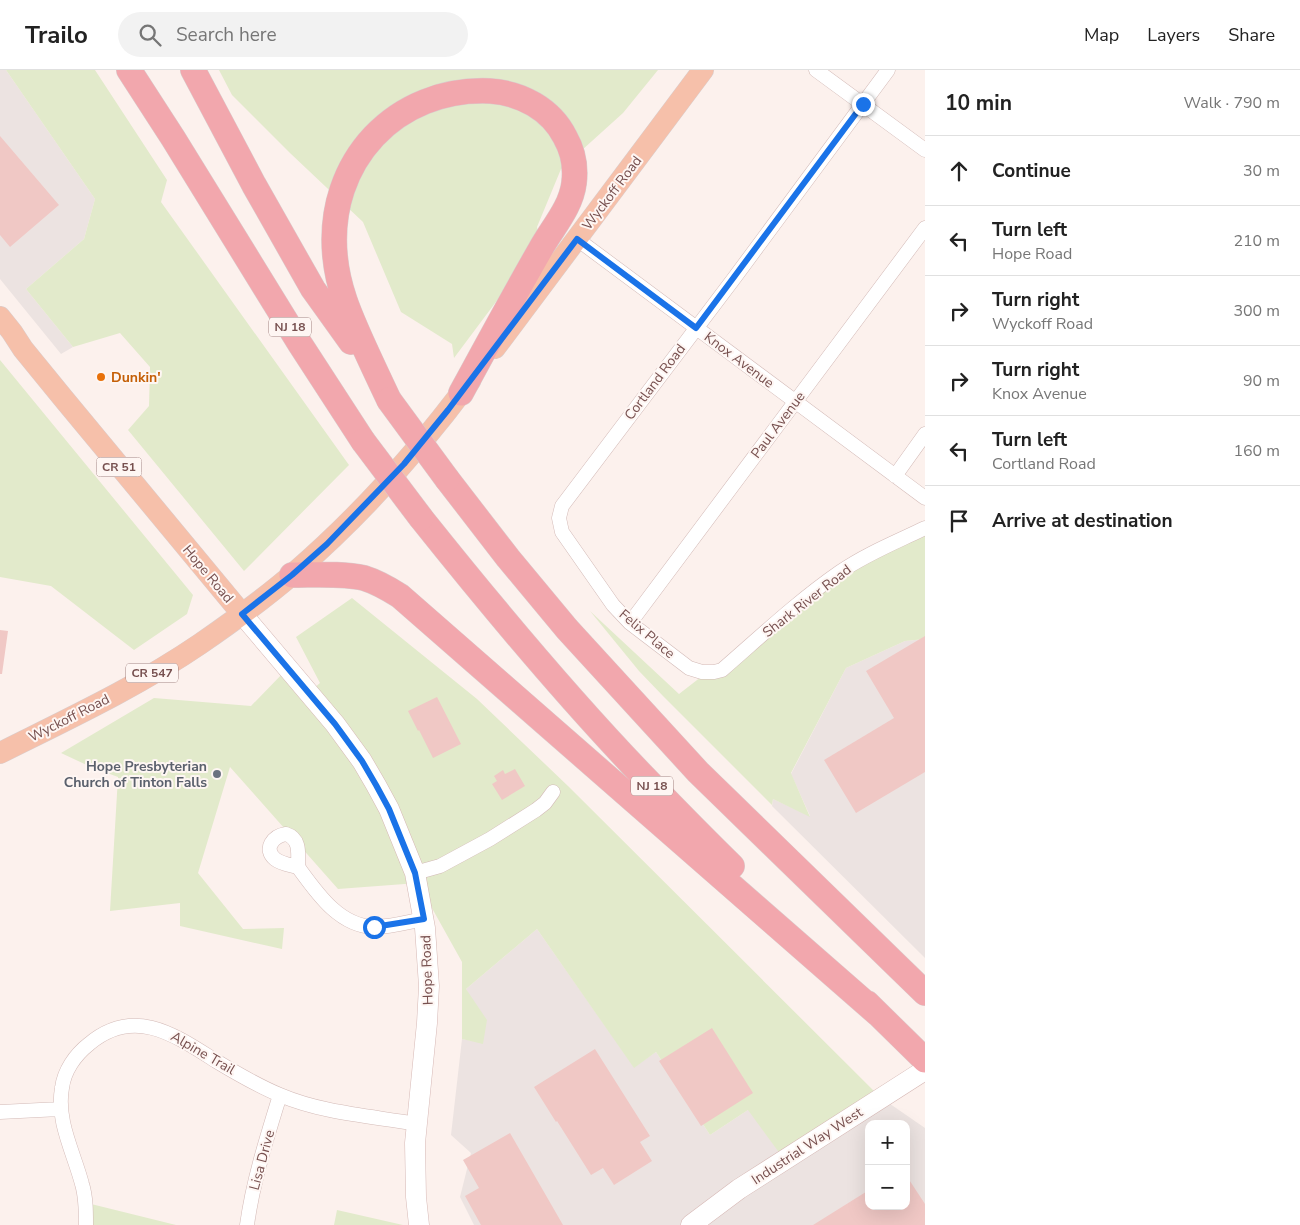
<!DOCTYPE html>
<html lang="en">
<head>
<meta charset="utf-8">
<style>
	:root { --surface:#fff; --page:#f2f2f2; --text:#222; --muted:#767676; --line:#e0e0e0 }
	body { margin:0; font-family:"Nunito Sans",sans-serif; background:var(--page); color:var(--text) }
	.controls { position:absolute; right:15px; bottom:15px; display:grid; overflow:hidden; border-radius:10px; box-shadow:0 5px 20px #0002 }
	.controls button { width:45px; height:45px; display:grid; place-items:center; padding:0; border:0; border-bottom:1px solid var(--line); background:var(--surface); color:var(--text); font:25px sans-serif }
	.stop { position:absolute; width:15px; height:15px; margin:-11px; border:4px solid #1a73e8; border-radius:50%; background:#fff }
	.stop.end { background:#1a73e8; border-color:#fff; box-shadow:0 1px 5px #0008 }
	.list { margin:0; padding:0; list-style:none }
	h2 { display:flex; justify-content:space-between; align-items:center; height:65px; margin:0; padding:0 20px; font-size:21px }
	h2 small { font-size:16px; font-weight:400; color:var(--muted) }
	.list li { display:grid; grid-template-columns:32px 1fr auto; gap:15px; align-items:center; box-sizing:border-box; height:70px; padding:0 20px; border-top:1px solid var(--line) }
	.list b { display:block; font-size:19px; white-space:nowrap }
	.list p { margin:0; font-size:16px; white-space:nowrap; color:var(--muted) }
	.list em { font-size:16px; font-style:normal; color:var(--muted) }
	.icon { flex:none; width:28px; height:28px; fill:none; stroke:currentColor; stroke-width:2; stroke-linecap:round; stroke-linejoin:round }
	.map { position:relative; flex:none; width:925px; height:1155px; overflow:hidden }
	header { display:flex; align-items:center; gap:30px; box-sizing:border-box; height:70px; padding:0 25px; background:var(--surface); border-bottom:1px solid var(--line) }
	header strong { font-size:24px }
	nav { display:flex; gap:28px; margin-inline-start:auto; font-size:18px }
	.search { width:350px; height:45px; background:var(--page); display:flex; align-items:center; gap:12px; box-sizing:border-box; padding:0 18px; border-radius:28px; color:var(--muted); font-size:19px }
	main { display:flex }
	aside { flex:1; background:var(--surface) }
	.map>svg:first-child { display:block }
	.industrial { fill:#ece3e1; fill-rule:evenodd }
	.green { fill:#e2eacb }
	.building { fill:#f0c8c5 }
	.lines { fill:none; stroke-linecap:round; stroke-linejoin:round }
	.street-casing { stroke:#d3bab7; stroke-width:15 }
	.secondary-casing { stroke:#d6b8b5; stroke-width:21 }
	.primary-casing { stroke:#d9cece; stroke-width:22 }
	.highway-casing { stroke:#d9cece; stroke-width:26 }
	.street { stroke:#fff; stroke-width:14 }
	.secondary { stroke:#fff; stroke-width:20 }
	.primary { stroke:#f6c0aa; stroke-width:21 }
	.highway { stroke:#f2a7ad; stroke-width:25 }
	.highway-bridge-casing { stroke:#d9cece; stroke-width:26; stroke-linecap:butt }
	.highway-bridge { stroke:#f2a7ad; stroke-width:25 }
	.route { stroke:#1a73e8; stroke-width:6 }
	.food-dot { fill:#e8710a; stroke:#fef6f3; stroke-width:2 }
	.worship-dot { fill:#6b7280; stroke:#fef6f3; stroke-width:2 }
	.labels { text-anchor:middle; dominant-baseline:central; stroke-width:4; stroke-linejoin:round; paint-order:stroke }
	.shield { fill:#fef6f3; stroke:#a08280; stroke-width:1 }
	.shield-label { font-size:12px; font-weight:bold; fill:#77504f }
	.street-label { font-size:14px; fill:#77504f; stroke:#fef6f3 }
	.food-label { font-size:14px; font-weight:bold; fill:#c56008; stroke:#fef6f3; text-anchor:start }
	.worship-label { font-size:14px; font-weight:bold; fill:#5b616d; stroke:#fef6f3; text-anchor:end }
</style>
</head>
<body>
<header>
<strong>Trailo</strong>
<div class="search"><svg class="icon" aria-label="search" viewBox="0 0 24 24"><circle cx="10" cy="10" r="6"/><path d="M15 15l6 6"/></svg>Search here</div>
<nav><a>Map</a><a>Layers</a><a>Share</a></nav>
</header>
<main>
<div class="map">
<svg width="925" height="1155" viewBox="0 0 925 1155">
	<rect width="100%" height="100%" fill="#fcf1ed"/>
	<!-- industrial -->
	<path class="industrial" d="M0,0H6L95,129L84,169L26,219L73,277L61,284L0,209Z
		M925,569V888L772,736L773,729L810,746L791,704L846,598L905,571Z
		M537,859L634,997L656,982L710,1065L748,1040L880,1027L925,1058V1155H474L460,1127L471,1083L451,1065L462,969L483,973L466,919ZM869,1054H906V1136H869Z"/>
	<!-- green -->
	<path class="green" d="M6,0H95L167,110L161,132L349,395L244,501L128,360L149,336L150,297L120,263L73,277L26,219L84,169L95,129Z
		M219,0H658L623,43L561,99L537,157L540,173L454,288L452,274L401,242L363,152L290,83L232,25Z
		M0,290L193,525L187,544L134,580L51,516L0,507Z
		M925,460V569L905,571L846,598L791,703L810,747L773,729L772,735L663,626L639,601L590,541L679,624L822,513Z
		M352,528L477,629L568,716L880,1027L786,1092L748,1040L710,1065L656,982L634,998L537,859L466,919L487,950L483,974L462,969V892L418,813L338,819L230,697L198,803L243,859L284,858L282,879L180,856V833L110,841L118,707L91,697L61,683L154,628L251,636L286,600L308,623L320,613L296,567Z
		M83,1132L176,1155H84Z
		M337,1140L403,1155H334Z"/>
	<!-- building -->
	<path class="building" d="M0,66L59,135L10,177L0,165Z
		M0,560L8,561L2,604H0Z
		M925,566V702L856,743L824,690L894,648L866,601Z
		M437,627L461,674L433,688L419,660L418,661L408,641Z
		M515,699L525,716L502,730L492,714L497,711L494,706L503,700L505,704Z
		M712,958L753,1023L701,1056L659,991Z
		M595,979L650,1066L640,1072L652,1091L614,1115L603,1098L591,1105L557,1051L556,1052L534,1017Z
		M510,1063L563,1155H481L465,1126L479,1118L463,1090Z
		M906,1105L925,1134V1155H813L869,1120V1136H906Z"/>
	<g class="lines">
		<defs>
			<path id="street" d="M816,0L925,80
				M888,0L735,207L562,436L559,448L562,462L613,535L630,553L689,598L702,602H714L722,600C760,567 798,531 840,502C866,484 896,472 925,458
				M577,169L925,428
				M895,406L925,364
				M630,553L925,158
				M286,764C301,769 298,784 298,797C291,795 281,794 275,789C263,779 273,766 286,764Z
				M298,797C317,823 339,856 374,857C391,857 408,852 424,849
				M415,803L440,796L490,769L536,740L545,733L553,722
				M0,1042L60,1039
				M86,1155C86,1141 86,1127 82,1114C74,1083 56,1051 62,1018C64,1001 75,985 89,974C134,936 175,965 216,991C236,1003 258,1016 280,1025C322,1043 371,1046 417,1054
				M247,1155C253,1111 267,1067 280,1025"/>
			<path id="secondary" d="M242,544L335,654L362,691L376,715L389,739L415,803L425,858L429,916L427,953L415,1073L416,1127L419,1155
				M691,1155L739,1119L925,1000"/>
			<path id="primary" d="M0,247L12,262L23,279L63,328L242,544
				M495,278L703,0
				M0,683C68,649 137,617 200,574C232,552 264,529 294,503C360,446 418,381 470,311"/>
			<path id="highway" d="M129,0L173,68L300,274L363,371
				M193,0L254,115L313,219L351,272
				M389,330C380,311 371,292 362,272C349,243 338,218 335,186C326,91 396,17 490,21C521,23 551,39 565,67C573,81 576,97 574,113C571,138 552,158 540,180C513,227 487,275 461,323
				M447,409L508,488L567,559L698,702L925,923
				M421,448C492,537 565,625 644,707C673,737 702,767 732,796
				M292,505C314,505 343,503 364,508C377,512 389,519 400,526L878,944
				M867,933L925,990"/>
		</defs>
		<!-- street casing -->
		<use href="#street" class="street-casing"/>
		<!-- secondary casing -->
		<use href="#secondary" class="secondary-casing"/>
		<!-- primary casing -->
		<use href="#primary" class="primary-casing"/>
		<!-- highway casing -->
		<use href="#highway" class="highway-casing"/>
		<!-- street -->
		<use href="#street" class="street"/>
		<!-- secondary -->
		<use href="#secondary" class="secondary"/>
		<!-- primary -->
		<use href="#primary" class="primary"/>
		<!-- highway -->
		<use href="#highway" class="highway"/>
		<defs>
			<path id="highway-bridge" d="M389,330L447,409
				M363,371L421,448"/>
		</defs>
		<!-- highway-bridge casing -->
		<use href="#highway-bridge" class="highway-bridge-casing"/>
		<!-- highway-bridge -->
		<use href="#highway-bridge" class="highway-bridge"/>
	</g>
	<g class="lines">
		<!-- route -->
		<path class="route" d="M374,857L424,849L415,803L389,739L376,715L362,691L335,654L242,544L292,505L327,474L404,394L448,340L577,169L696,258L863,34"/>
	</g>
	<!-- markers -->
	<circle class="food-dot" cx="101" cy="307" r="5"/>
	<circle class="worship-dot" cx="217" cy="704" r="5"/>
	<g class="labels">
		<!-- shield labels -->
		<g class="shield">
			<rect x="269" y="247.5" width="42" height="19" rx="4"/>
			<rect x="96.5" y="387.5" width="45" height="19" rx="4"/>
			<rect x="126" y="593.5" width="52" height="19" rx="4"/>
			<rect x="631" y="706.5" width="42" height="19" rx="4"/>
		</g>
		<g class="shield-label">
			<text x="290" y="257">NJ 18</text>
			<text x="119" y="397">CR 51</text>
			<text x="152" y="603">CR 547</text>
			<text x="652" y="716">NJ 18</text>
		</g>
		<!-- street labels -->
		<g class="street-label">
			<text transform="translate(612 123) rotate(-53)">Wyckoff Road</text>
			<text transform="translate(739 290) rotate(37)">Knox Avenue</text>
			<text transform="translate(655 312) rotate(-53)">Cortland Road</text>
			<text transform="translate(778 355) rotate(-53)">Paul Avenue</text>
			<text transform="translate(208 504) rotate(50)">Hope Road</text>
			<text transform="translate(807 531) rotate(-38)">Shark River Road</text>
			<text transform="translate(647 564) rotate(40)">Felix Place</text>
			<text transform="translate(69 648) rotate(-27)">Wyckoff Road</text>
			<text transform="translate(427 900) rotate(-92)">Hope Road</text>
			<text transform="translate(203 983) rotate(30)">Alpine Trail</text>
			<text transform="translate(807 1076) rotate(-33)">Industrial Way West</text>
			<text transform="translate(262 1090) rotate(-75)">Lisa Drive</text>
		</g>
		<!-- food labels -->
		<g class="food-label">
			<text x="111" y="307">Dunkin'</text>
		</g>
		<!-- worship labels -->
		<g class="worship-label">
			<text x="207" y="696">Hope Presbyterian<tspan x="207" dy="16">Church of Tinton Falls</tspan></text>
		</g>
	</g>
</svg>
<div class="controls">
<button>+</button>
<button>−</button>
</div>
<div class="stop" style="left:374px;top:857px"></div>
<div class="stop end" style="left:863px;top:34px"></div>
</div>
<aside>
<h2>10 min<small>Walk · 790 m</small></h2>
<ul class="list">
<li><svg class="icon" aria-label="ahead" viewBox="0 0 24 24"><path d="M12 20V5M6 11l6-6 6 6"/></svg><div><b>Continue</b></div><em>30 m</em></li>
<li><svg class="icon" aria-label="left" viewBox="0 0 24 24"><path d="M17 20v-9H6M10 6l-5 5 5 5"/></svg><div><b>Turn left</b><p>Hope Road</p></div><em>210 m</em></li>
<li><svg class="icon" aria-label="right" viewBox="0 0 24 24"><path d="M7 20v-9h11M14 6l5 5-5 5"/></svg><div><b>Turn right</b><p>Wyckoff Road</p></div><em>300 m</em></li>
<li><svg class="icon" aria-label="right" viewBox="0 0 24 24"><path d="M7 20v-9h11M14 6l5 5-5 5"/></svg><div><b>Turn right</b><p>Knox Avenue</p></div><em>90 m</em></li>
<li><svg class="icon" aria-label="left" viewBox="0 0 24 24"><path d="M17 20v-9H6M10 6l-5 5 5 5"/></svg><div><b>Turn left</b><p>Cortland Road</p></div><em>160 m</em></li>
<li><svg class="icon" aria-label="arrive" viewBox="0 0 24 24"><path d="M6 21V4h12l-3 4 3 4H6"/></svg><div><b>Arrive at destination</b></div></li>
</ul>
</aside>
</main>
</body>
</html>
